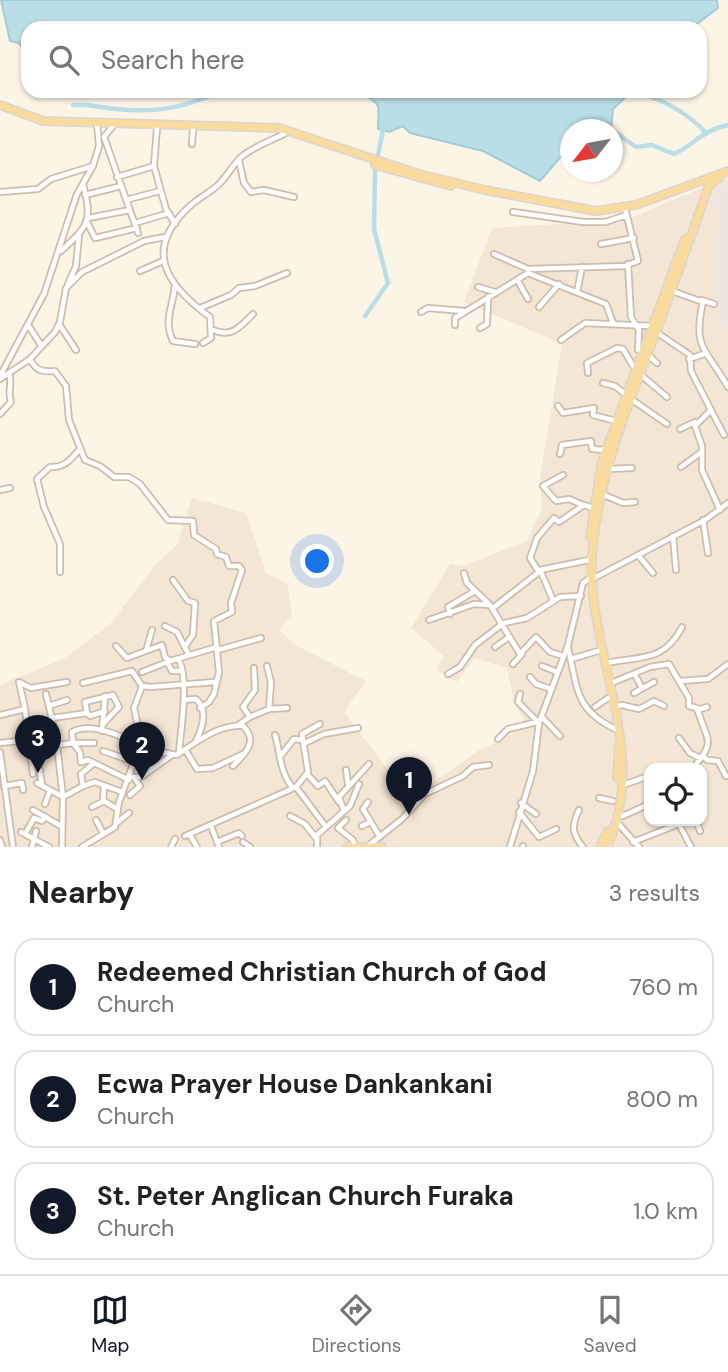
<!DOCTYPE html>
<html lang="en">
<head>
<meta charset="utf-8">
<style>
	:root { --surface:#fff; --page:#f6f6f6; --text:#222; --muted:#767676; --line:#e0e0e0; --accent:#111827 }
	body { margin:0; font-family:"DM Sans",sans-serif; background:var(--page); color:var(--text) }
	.controls { position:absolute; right:21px; bottom:21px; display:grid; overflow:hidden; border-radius:14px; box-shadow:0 2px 5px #0004 }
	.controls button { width:63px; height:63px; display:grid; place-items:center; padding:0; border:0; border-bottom:2px solid var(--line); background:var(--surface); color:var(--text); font:35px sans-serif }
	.compass { position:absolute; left:560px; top:119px; width:63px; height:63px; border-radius:50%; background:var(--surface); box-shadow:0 2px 5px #0004; rotate:239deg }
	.you { position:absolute; left:318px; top:562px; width:24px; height:24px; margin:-18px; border:5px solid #fff; border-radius:50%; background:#1a73e8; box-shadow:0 0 0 10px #1a73e833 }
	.badge { display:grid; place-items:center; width:46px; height:46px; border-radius:50%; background:var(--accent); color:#fff; font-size:23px; font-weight:700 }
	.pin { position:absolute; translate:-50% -58px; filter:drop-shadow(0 2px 4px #0008) }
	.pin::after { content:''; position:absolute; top:37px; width:24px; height:21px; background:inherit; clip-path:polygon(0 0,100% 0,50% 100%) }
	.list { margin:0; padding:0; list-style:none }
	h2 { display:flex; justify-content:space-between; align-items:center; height:91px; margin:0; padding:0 28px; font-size:30px }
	h2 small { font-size:23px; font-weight:400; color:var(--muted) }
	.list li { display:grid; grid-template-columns:46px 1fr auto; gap:21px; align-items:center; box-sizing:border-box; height:98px; margin:0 14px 14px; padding:0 14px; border:2px solid var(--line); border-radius:21px }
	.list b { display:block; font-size:26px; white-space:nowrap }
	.list p { margin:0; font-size:23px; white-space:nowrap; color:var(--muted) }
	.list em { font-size:23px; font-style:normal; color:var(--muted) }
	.icon { flex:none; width:38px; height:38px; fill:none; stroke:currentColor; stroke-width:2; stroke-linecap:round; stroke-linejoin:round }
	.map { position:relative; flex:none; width:728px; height:847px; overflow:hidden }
	.search { position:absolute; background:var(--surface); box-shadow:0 2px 5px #0004; left:21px; right:21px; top:21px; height:77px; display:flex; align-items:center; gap:18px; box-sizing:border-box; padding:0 24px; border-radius:21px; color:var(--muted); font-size:26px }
	.sheet { height:427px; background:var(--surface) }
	nav { display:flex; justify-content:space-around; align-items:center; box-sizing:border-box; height:98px; border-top:2px solid var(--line); background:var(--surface); font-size:19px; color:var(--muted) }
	nav a { display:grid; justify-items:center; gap:4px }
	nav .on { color:var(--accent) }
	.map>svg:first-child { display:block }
	.residential { fill:#f4e6d4; fill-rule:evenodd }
	.industrial { fill:#ece6df }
	.water { fill:#badee6; stroke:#a0cdd8; stroke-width:2 }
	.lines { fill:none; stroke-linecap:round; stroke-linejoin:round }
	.river { stroke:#badee6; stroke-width:4.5 }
	.minor-casing { stroke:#cebcac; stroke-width:8 }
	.major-casing { stroke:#dbd4d0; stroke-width:10 }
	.minor { stroke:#fff; stroke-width:4.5 }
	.major { stroke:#fadb9e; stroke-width:7 }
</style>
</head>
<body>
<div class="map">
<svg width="728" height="847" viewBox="0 0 728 847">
	<rect width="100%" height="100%" fill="#fcf4e5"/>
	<!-- residential -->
	<path class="residential" d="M728,177V847H0V685L63,659L110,624L155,565L177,545L192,498L246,513L266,573L287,584L292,614L279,630L297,646L366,681L344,712L410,799L478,751L527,726L514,702L507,668L475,658L457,682L436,670L444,656L411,628L450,564L463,566L527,541L542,508L540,478L562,344L464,302L492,228L626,220ZM649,768H702V821H649Z"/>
	<!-- industrial -->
	<path class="industrial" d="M728,180V345L714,298V247L721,210L709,205L715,192Z"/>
	<!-- water -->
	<path class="water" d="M1,0H717L718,8L694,26L685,28H28V55L19,43L10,41Z
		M360,91H650L647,96L630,93L613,109L611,129L570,130V146L540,181L483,151L410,133L403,126L389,132L378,129C379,99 381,107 360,91Z"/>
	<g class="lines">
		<!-- river -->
		<path class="river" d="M649,96C670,104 690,115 706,133
			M73,105C89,103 100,108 116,109C158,113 183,108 222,91
			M618,134L636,147L652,145L674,154C695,144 701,131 728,125
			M365,316L388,283L374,229L375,170L383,130"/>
		<defs>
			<path id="minor" d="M113,126L104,137L138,233
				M192,144L193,128
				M239,161L244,183L251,192L264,190L294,197
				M154,166L166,209L175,224
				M117,177L154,166L157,127
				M0,192L38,189L51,179L93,166L99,146L97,123
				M85,195L121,186
				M126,200L160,191
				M513,212L583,222H605L627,215
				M88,218L130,210
				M87,222L95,238L137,228
				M135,223L169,213
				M601,244L634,238
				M61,251C88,226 93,222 83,184
				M494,254L528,269L625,266L638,261L625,208
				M628,264L631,317L639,330L638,350
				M140,271L163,261
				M528,273L606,304L613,323
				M518,281L528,299
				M68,284L76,266L79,235
				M175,285C173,307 163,320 173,341L195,344
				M478,287L495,292
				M672,291L703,302C692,350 707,349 728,387
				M577,292L582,267
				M701,300L714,304
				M539,307L559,284
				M200,308L231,295L239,288L255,286L287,273
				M421,312L428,308L464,311
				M59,324L76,350
				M28,325L41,345
				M455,325V318L528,273
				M480,328L487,324L488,297
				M213,330C232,338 240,327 253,314
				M656,332L690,355L691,371L711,410L695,426L702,446V470L720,510
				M561,340L585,323L652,326
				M203,343L211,338L210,317C165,284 142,249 191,205C199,198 209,193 217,186C226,178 232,166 241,157C253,147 270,141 284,134
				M648,355L657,363
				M30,359C36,371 42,372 55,371L66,386L69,420L85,460L100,466L114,477H129L140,484L168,520L193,521L194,535L216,549L217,554L226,557L229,566H239L242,570L231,603L232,612L214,621L219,672L214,694L209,702L200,708
				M689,359L704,354
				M588,373L587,363L617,348L623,349L635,369
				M641,375L667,397
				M0,376L44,294L77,194L93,166
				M0,379L30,359L55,332L60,322L66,288L82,272L144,241L165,237
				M603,383L615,386L625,394
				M631,399L667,424
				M558,406L563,413L594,408L593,415L616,421
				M711,410L724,435
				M0,414L11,402C7,391 13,383 9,373
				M680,429L695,422
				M560,454L562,445L591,441L592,449L605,450
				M681,467L700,453
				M608,469L632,468
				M563,475L543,486L556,501L569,499L583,505
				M0,490L10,488
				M602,494L623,503L635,502
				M703,520L708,553
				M673,536L676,570
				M638,555L653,573
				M60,572V544L44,507L37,479L50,467C65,468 71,459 80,449
				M464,573L467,583L490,605
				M592,579L705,520L728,503
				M173,580L188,601L195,603L193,635L186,645
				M553,600L540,570L589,560
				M493,608L539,572L530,558L537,538L554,518L559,522L584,505L593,508
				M450,614L448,607L475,591
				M429,620L474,604L490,605L520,654L536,637L550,652L563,656
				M500,624L527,618L560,597L581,596
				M165,626L177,632L189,655
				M116,646L127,658L162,645L165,657L170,661L217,647
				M495,647L509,637
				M568,648C578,688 574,709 615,729
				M218,650L261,638
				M146,651L152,630
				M571,659L598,651
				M179,660C189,679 181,730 179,752
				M167,662L172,671H182
				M606,663C639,656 664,663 682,627
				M513,664L522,654
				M267,666L271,682L269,709
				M542,666L557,672
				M142,672L170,661
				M448,674L460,667L475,645L501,625
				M635,675L642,688
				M530,677L536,684L551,689
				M679,681L708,679L728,664
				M83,683L132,671L142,686L150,687L215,682
				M609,684L650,667L669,664L689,698V706L697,708C707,742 717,740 693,768
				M634,693L654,682
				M46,694L56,737
				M520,694L518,702L538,722
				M184,700L196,699C208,710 203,727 196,741
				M49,706L67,700
				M595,707L608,698
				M614,707L622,705L639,709L654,701L664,706
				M697,710L707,707
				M87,713L90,716L105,711
				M0,715L25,709
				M250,717L269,709L287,708
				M542,717L560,736
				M52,718L87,713L85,702L113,695L119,707L104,723
				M238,725L250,717L243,707L255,690L254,668
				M102,731L105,696
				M275,735C281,755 279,771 293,788
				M679,738L690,753L700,758
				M498,739L508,729L537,722
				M0,743L56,737L63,797L62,847
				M94,743H73L72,732C91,721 125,737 143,748
				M305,743L324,734L358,728
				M57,745L73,743L80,752L81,762L88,760L129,780
				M140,746L144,734L139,732L134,708L142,686
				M185,749L197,769L213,768L245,753
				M103,751L135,762
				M0,752L13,847
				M282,754L294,739L302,740
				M703,756L707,760L718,761L726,776
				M39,766L42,785
				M346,770L348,784
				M33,774L25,709L19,682L31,688L67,682
				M307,774L318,786L325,781L339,802
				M130,777H141L172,755
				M37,783L63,797L83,786L81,774L93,764
				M623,785L649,776
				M4,786L22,783L23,790
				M83,786L95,782L122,792
				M296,787L326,827
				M130,795L140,786L135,779
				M599,798L613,801
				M103,801L104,787
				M368,802L363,809L380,837
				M521,803L536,814
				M45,804L50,790
				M92,807L104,801L117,809
				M33,810L61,826
				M579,810C571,826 572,834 583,847
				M344,811L339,797L369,764
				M519,812L539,837L556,829
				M617,814L623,816L649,804
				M290,816L305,824L316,838
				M96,820L103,833
				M346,820L338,828L353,840L355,846
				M616,821L639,847
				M696,821L700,831
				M118,822L129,813
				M679,824L689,821
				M211,826L219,847
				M362,826L370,822
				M21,832L49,847
				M25,834L34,818L42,821L46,817
				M190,835L197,847
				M185,836L296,787L308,772L302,734L320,724
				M0,840L2,847
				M217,842L239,833L242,836
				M243,842L250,847
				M633,842L679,824L691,847
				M368,846L402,819L425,794L463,776L473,767L489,765
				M32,847L36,831
				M82,847L115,827L119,802L139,748L177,755C196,742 219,724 243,726C259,741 245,754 233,766
				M171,847L175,839
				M317,847V835L350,806L359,784
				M510,847L533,771L539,723L568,645L583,583L590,578
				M523,847V846"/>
			<path id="major" d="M0,105L43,121L279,128L419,174L485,190L596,211L636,205L728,171
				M375,165L451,186
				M590,536L602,461L685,239
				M617,778L619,745
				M347,847H382
				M600,847L608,831
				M607,847C653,748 581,645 593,543C600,484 618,430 640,375C664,312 687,248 709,185L719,178"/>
		</defs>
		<!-- minor casing -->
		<use href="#minor" class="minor-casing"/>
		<!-- major casing -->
		<use href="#major" class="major-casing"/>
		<!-- minor -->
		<use href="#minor" class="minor"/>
		<!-- major -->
		<use href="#major" class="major"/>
	</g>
</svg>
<div class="controls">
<button><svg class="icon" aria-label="locate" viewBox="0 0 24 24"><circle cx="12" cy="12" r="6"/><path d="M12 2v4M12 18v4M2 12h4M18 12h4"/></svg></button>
</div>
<svg class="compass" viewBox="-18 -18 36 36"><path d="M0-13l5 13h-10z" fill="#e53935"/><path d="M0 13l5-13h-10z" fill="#767676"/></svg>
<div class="you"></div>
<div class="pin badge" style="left:409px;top:815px">1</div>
<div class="pin badge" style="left:142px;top:780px">2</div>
<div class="pin badge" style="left:38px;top:773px">3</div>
<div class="search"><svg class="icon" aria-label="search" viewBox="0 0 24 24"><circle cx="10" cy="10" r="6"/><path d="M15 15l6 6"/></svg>Search here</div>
</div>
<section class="sheet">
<h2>Nearby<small>3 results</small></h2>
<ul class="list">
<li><span class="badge">1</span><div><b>Redeemed Christian Church of God</b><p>Church</p></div><em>760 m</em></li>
<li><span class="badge">2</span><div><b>Ecwa Prayer House Dankankani</b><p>Church</p></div><em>800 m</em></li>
<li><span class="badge">3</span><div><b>St. Peter Anglican Church Furaka</b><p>Church</p></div><em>1.0 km</em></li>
</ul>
</section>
<nav>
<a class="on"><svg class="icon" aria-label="map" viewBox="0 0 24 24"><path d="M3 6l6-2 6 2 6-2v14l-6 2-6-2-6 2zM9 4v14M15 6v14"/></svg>Map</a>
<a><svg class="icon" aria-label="directions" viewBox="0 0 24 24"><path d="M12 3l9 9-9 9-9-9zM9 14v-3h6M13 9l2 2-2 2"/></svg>Directions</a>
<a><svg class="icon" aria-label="saved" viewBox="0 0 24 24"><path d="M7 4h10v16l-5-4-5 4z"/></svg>Saved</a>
</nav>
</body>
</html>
